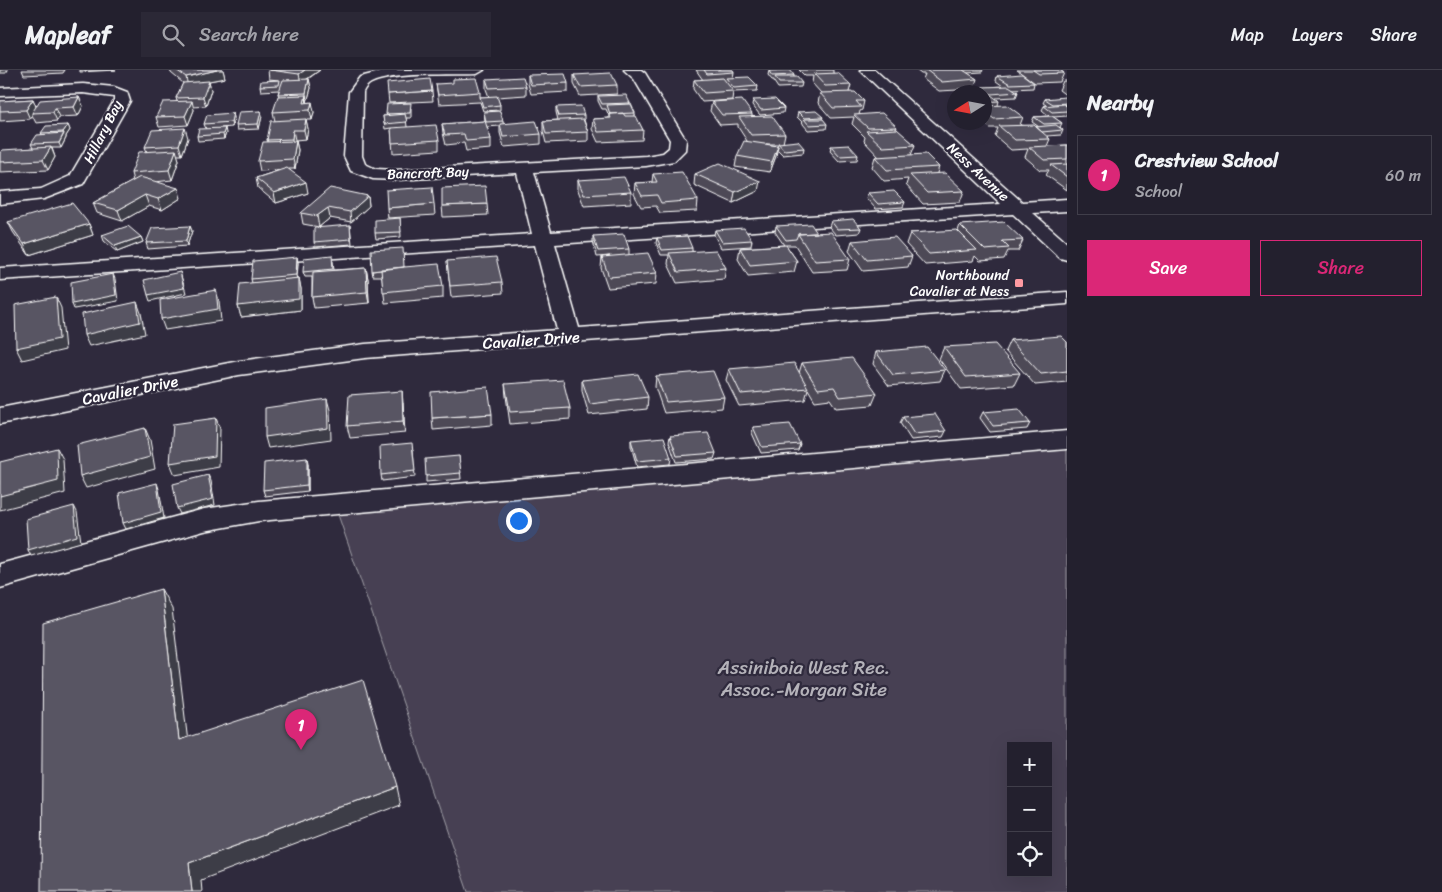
<!DOCTYPE html>
<html lang="en">
<head>
<meta charset="utf-8">
<style>
	:root { --surface:#23202e; --page:#2b2836; --text:#f1f3f6; --muted:#a3a3aa; --line:#403e4a; --accent:#db2777 }
	body { margin:0; font-family:Sriracha,sans-serif; background:var(--page); color:var(--text) }
	.controls { position:absolute; right:15px; bottom:15px; display:grid; overflow:hidden; border-radius:0px; box-shadow:0 5px 20px #0002 }
	.controls button { width:45px; height:45px; display:grid; place-items:center; padding:0; border:0; border-bottom:1px solid var(--line); background:var(--surface); color:var(--text); font:25px sans-serif }
	.compass { position:absolute; left:947px; top:15px; width:45px; height:45px; border-radius:50%; background:var(--surface); box-shadow:0 5px 20px #0002; rotate:259deg }
	.you { position:absolute; left:518px; top:450px; width:18px; height:18px; margin:-12px; border:4px solid #fff; border-radius:50%; background:#1a73e8; box-shadow:0 0 0 8px #1a73e833 }
	.badge { display:grid; place-items:center; width:32px; height:32px; border-radius:50%; background:var(--accent); color:#fff; font-size:16px; font-weight:700 }
	.pin { position:absolute; translate:-50% -41px; filter:drop-shadow(0 1px 2px #0008) }
	.pin::after { content:''; position:absolute; top:26px; width:18px; height:15px; background:inherit; clip-path:polygon(0 0,100% 0,50% 100%) }
	.list { margin:0; padding:0; list-style:none }
	h2 { display:flex; justify-content:space-between; align-items:center; height:65px; margin:0; padding:0 20px; font-size:21px }
	h2 small { font-size:16px; font-weight:400; color:var(--muted) }
	.list li { display:grid; grid-template-columns:32px 1fr auto; gap:15px; align-items:center; box-sizing:border-box; height:80px; margin:0 10px 10px; padding:0 10px; border:1px solid var(--line); border-radius:0px }
	.list b { display:block; font-size:19px; white-space:nowrap }
	.list p { margin:0; font-size:16px; white-space:nowrap; color:var(--muted) }
	.list em { font-size:16px; font-style:normal; color:var(--muted) }
	.actions { display:flex; gap:10px; padding:15px 20px }
	.actions a { flex:1; padding:11px 0; border:1px solid var(--accent); border-radius:0px; text-align:center; font-size:18px; color:var(--accent) }
	.actions .main { background:var(--accent); color:#fff }
	.icon { flex:none; width:28px; height:28px; fill:none; stroke:currentColor; stroke-width:2; stroke-linecap:round; stroke-linejoin:round }
	.map { position:relative; flex:none; width:1067px; height:822px; overflow:hidden }
	header { display:flex; align-items:center; gap:30px; box-sizing:border-box; height:70px; padding:0 25px; background:var(--surface); border-bottom:1px solid var(--line) }
	header strong { font-size:24px }
	nav { display:flex; gap:28px; margin-inline-start:auto; font-size:18px }
	.search { width:350px; height:45px; background:var(--page); display:flex; align-items:center; gap:12px; box-sizing:border-box; padding:0 18px; border-radius:0px; color:var(--muted); font-size:19px }
	main { display:flex }
	aside { flex:1; background:var(--surface) }
	.map>svg:first-child { display:block }
	.green { fill:#464152; stroke:#a2a0a8; fill-rule:evenodd }
	.lines { fill:none; stroke-linecap:round; stroke-linejoin:round }
	.minor-casing { stroke:#fff; stroke-width:3 }
	.minor { fill:#2f2a3d; fill-rule:evenodd }
	.wall { fill:#4d4956; stroke:#fff; fill-rule:evenodd }
	.shaded-wall { fill:#3e3c46; stroke:#fff }
	.building { fill:#595564; stroke:#fff }
	.poi-dot { fill:#ff9aa2; stroke:#2f2a3d; stroke-width:2 }
	.labels { text-anchor:middle; dominant-baseline:central; stroke-width:4.5; stroke-linejoin:round; paint-order:stroke }
	.far-street-label { font-size:14px; fill:#fff; stroke:#2f2a3d }
	.far-poi-label { font-size:14px; fill:#fff; stroke:#2f2a3d; text-anchor:end }
	.street-label { font-size:16px; fill:#fff; stroke:#2f2a3d }
	.near-park-label { font-size:19px; fill:#b5b3ba; stroke:#2f2a3d }
</style>
</head>
<body>
<header>
<strong>Mapleaf</strong>
<div class="search"><svg class="icon" aria-label="search" viewBox="0 0 24 24"><circle cx="10" cy="10" r="6"/><path d="M15 15l6 6"/></svg>Search here</div>
<nav><a>Map</a><a>Layers</a><a>Share</a></nav>
</header>
<main>
<div class="map">
<svg width="1067" height="822" viewBox="0 0 1067 822">
	<rect width="100%" height="100%" fill="#2f2a3d"/>
	<filter id="ink" filterUnits="userSpaceOnUse"><feTurbulence type="fractalNoise" baseFrequency=".02" numOctaves="2"/><feDisplacementMap in="SourceGraphic" scale="10" xChannelSelector="R" yChannelSelector="G"/><feConvolveMatrix kernelMatrix="1 2 1 2 8 2 1 2 1" color-interpolation-filters="sRGB"/></filter>
	<g filter="url(#ink)">
		<!-- green -->
		<path class="green" d="M1067,377V822H468L334,433ZM1011,676H1048V803H1011Z"/>
		<g class="lines">
			<defs>
				<path id="minor" d="M388,0H484L477,4C450,5 393,2 371,13C367,15 365,18 363,22L362,86L365,94L376,99L396,100L646,86L663,83L669,78L670,70L634,9L624,0H641L645,3L686,70L685,80L674,91L646,96L534,102L551,162L1001,134L860,0H875L1022,132L1067,129V141L1033,143L1067,173V190L1060,188L1013,144L555,174L579,258L1067,222V234L365,288L239,305L0,354V338L239,291L365,274L557,260L535,175L0,210V198L532,164L517,103L396,110L373,109L351,101L344,86L349,22L360,7Z
					M83,14L114,17L127,22L130,31L83,114L44,129L0,134V122L41,119L70,106L114,31V27L83,23L0,26V18Z
					M1067,361V379L259,451L204,461L0,518V494L204,439L259,431Z"/>
			</defs>
			<!-- minor casing -->
			<use href="#minor" class="minor-casing"/>
			<!-- minor -->
			<use href="#minor" class="minor"/>
		</g>
		<!-- wall -->
		<path class="wall" d="M22,0H65L63,3L24,5Z
			M80,0H116L80,2Z
			M170,0H223L225,8L209,11L211,20L206,36L193,37L194,40L188,55L159,57L156,47L177,31L176,28L183,13L171,3Z
			M268,0H320L308,9H309L311,18L307,32L314,42L312,50H306L308,59L306,69L295,70V71H296L298,80L295,99H289L308,123L276,133L258,118L256,108L280,100L260,101L258,91L268,72L267,70L275,51L273,42L279,26L278,24L279,20L261,21L260,16L279,10L269,9Z
			M696,0H733L734,2L733,8L758,16L757,21L733,22L732,30L702,32L693,19L694,10H703Z
			M799,0H833V3L851,15L849,22L864,31L862,40L860,41L859,45L897,57L896,59L915,75L911,85L939,97L937,103L964,121L960,132L923,134L906,115L908,109L884,111L872,97L875,87H879L864,71L865,67L852,54L854,47L831,48L818,33L820,23H821L812,13L813,6H805Z
			M916,0H983L982,2L967,3L977,9L974,18L1003,16L996,11L997,6L1034,13L1033,18L1013,19L1018,22L1016,27L996,28L999,31L998,35L1023,47L1020,55L1039,57L1032,52L1034,47L1049,46L1042,40L1044,36L1046,35L1043,33L1045,29H1067V46L1053,47L1062,53L1060,57L1063,60L1061,65L1047,66L1050,69L1047,76L1067,75V120L1046,105L1049,100H1040L1025,87L1028,79L1011,80L995,66L998,58H990L983,52H984V22H957L958,20L939,21L923,9L925,4H921Z
			M1017,0H1060L1064,3L1060,12L1035,13Z
			M769,1L794,5V7L802,13L801,17L778,18L774,12V10H772L768,5Z
			M528,5L568,13V22L531,24L528,14Z
			M574,5L617,15V24L580,26L574,14Z
			M486,9L526,16V25L497,27L500,35V40L483,41L480,32L439,34L436,14L480,22V27H489L486,19Z
			M1063,11H1067V26L1059,20Z
			M432,21L433,31L389,33L388,24Z
			M598,26L630,33V34L635,43V46L643,60L642,70L598,72L592,59L593,49L609,48V46L606,39H602L598,31Z
			M79,27L83,36L78,46L59,47L57,51L36,53L32,45L30,49L0,51V31L33,29L36,37Z
			M753,30L784,38L783,43L760,45L752,35Z
			M712,32L752,44V47L785,64L783,73L804,78L803,83L783,85L777,79L776,86L770,102L735,97L737,86L747,71L738,57V54L720,55L710,41ZM766,74H778L777,76Z
			M556,37L584,45V50L588,62V71L546,73L543,61V51L558,50L556,42Z
			M411,38V48H406L407,57L439,70V80L393,83L391,58L385,59L383,46H387L386,44Z
			M261,41L262,46L259,59L237,60L236,55Z
			M484,42L503,51V53L541,64V74L504,77L500,63V56L487,57L491,69V79L466,81L464,73L446,75L443,63L442,54L485,51Z
			M798,42L823,47L822,49L827,54L826,59L808,60L803,54V53L797,47Z
			M233,43L234,48L232,57L221,58L226,63L224,69L198,71L197,66L206,59L204,54Z
			M68,55L70,60L66,66V68L61,78H52L55,87L48,100L0,102V83L33,78L31,74L42,64L41,63Z
			M188,68L182,85H177L179,90L172,110L155,112L181,128L162,140L149,136L122,151L97,143L93,133L133,111L131,103L147,82L145,77Z
			M831,76L858,85L857,90L839,91L830,81Z
			M653,104L698,130L697,141L660,143L656,136L641,137L634,124L635,113L652,112Z
			M695,104L758,121L733,133L694,115Z
			M578,110L631,122V133L584,136L578,120Z
			M868,123L905,132L903,137L876,139L866,128Z
			M368,126L369,136L351,152L330,148L319,157L303,154L301,143Z
			M434,134L435,145L388,148L387,138Z
			M487,134L488,145L443,147L442,136Z
			M400,148L401,167L376,169L375,163Z
			M831,151L861,158L859,163L836,165L829,157Z
			M8,152L89,154L93,165L29,185L13,162Z
			M350,155L352,174L315,177L314,172Z
			M960,155L1023,170L1018,181H1008L1004,189L980,191L975,186L973,191L925,195L906,174L910,163L958,161Z
			M190,156L192,161L187,176L148,179L146,173Z
			M776,156L817,163L850,189L847,200L812,202L795,175H786L797,191L794,202L748,206L738,189L740,178L784,175L775,162Z
			M715,160L752,170L751,176L721,178L714,165Z
			M102,165L141,167L143,172L117,182L104,171Z
			M593,166L629,179V185L657,203L656,214L608,218L601,198L602,187L610,186L597,187L593,171Z
			M657,168L692,178V181L726,198L724,209L677,213L668,194L669,185H661L656,173Z
			M852,171L912,186L908,197L863,201L849,181Z
			M297,187L298,193L297,208H299L301,219V240L241,247L238,236L252,213L251,209Z
			M333,191L334,200L366,198L368,209L369,233L314,238L312,227V207H305L303,202Z
			M447,191L502,212L503,223L451,227Z
			M405,197L443,216V228L385,233L382,206H373L372,201Z
			M1010,270L1067,272V312L1035,315L1005,281Z
			M944,277L1020,303L1014,315L961,319L939,289Z
			M876,282L945,300L940,311L889,316L873,294Z
			M802,293L877,323L872,335L836,338L830,329L815,331L808,319L805,330L739,336L726,310L729,299L799,303Z
			M656,306L724,327L722,338L664,343L655,317Z
			M582,310L648,327L647,339L589,345L582,321Z
			M505,314L570,338V349L510,354L506,326Z
			M403,333L405,363L350,368L347,356Z
			M983,342L1030,353L1027,359L990,362L980,348Z
			M492,344V355L433,360L432,348Z
			M903,347L946,361L943,367L911,370L900,353Z
			M753,357L800,374L798,380L761,383L752,363Z
			M670,366L716,383L714,389L676,392L669,372Z
			M631,370L671,388L670,394L637,397L631,376Z
			M413,379L415,407L382,411L381,405Z
			M459,386L461,409L426,412V406Z
			M308,394V421L265,426L263,420Z"/>
		<!-- shaded-wall -->
		<path class="shaded-wall" d="M0,0H8L6,3H0Z
			M217,0H223L225,8L209,11L211,20L206,36L203,27L188,17L186,7Z
			M305,0H320L301,13L299,4Z
			M309,9L311,18L307,32L306,23Z
			M306,25L307,34L304,33Z
			M79,27L83,36L78,46L74,37Z
			M33,29L37,39L32,43V45L30,49L26,40Z
			M192,31L194,40L188,55L185,46Z
			M312,32L314,42L312,50L310,40Z
			M55,38L59,47L57,51L53,42Z
			M261,41L262,46L259,59L258,54Z
			M233,43L234,48L232,57L231,52Z
			M306,49L308,59L306,69L304,60Z
			M68,55L70,60L66,66V68L61,78L59,73L64,64L63,62Z
			M185,58L188,68L182,85L179,75Z
			M225,58L226,63L224,69L223,64Z
			M293,60L295,70L294,79L292,69Z
			M296,71L298,80L295,99L293,89Z
			M778,76L776,86L770,102L772,92Z
			M51,77L55,87L48,100L43,90Z
			M176,80L179,90L172,110L169,100Z
			M760,111L758,121L733,133L735,122Z
			M306,112L308,123L276,133L274,123Z
			M178,118L181,128L162,140L158,129Z
			M145,125L149,136L122,151L118,140Z
			M368,126L369,136L351,152L350,142Z
			M328,138L330,148L319,157L317,146Z
			M89,154L93,165L29,185L24,174Z
			M190,156L192,161L187,176L186,171Z
			M141,167L143,172L117,182L115,176Z
			M297,187L298,193L297,210L296,205Z
			M366,198L368,209L369,233L367,222Z
			M180,202L186,223L150,231L148,225Z
			M113,204L115,209L118,231L74,239L72,234Z
			M299,208L301,219V240L241,247L238,236Z
			M216,220L219,231L221,251L165,260L161,249Z
			M56,227L61,238L65,280L22,290L16,278Z
			M137,232L141,243L145,264L89,276L84,265Z
			M402,321L403,333L405,363L403,351Z
			M327,329L330,340L331,369L268,378L265,367Z
			M216,348L220,359L219,397L175,405L170,393Z
			M145,358L150,370L155,399L86,418L80,406Z
			M57,378L63,389L65,423L0,440V426Z
			M307,388L308,394V421L307,415Z
			M208,405L211,411L215,435L180,444L177,438Z
			M157,413L159,419L164,448L126,459L123,453Z
			M74,436L77,442L81,472L31,486L28,480Z
			M161,519L172,539L190,689L179,670Z
			M395,717L399,735L201,810L202,822H192L189,793Z"/>
		<!-- building -->
		<path class="building" d="M176,0H217L186,7Z
			M270,0H305L299,4Z
			M704,0H733L734,2L707,4Z
			M790,0L794,5L772,6L769,1Z
			M926,0H963L977,9L942,12Z
			M1033,0H1060L1064,3L1039,4Z
			M611,3L617,15L580,17L574,5Z
			M838,3L851,15L825,16L814,4Z
			M565,4L568,13L531,15L528,5Z
			M1022,4L1034,13L1010,14L997,6Z
			M523,7L526,16L489,18L486,9Z
			M749,7L758,16L734,18L726,8Z
			M775,7H797L802,13H779Z
			M476,8L480,22L438,25L436,14L453,13V9Z
			M723,8L733,21L704,23L694,10Z
			M309,9L306,23L278,24L283,10Z
			M430,9L432,21L388,24L387,13Z
			M280,10L279,15L260,16L261,11Z
			M209,11L203,27L176,28L183,13Z
			M1009,16L1018,22L991,24L982,17Z
			M982,18L999,31L984,32V22H962L958,19Z
			M855,22L864,31H856L861,37L833,38L820,23Z
			M306,25L304,33L312,32L310,40L273,42L278,26Z
			M626,25L630,33L602,34L598,26Z
			M497,26L500,35L483,37L480,27Z
			M79,27L74,37L55,38L53,42L32,43L40,30Z
			M1065,27L1067,29V33L1053,34L1045,29Z
			M33,29L26,40L0,41V31Z
			M775,29L784,38L761,40L753,30Z
			M742,30L752,44L722,45L712,32Z
			M192,31L185,46L156,47L163,32Z
			M411,33L410,43L386,44L387,34Z
			M631,34L635,43L610,44L607,35Z
			M1064,34L1067,37V41L1052,42L1044,36Z
			M1007,35L1023,47L994,49L984,41V36Z
			M581,36L584,45L559,46L556,37Z
			M261,41L258,54L236,55L239,42Z
			M500,41L503,51L486,52L484,42Z
			M816,41L823,47L804,48L798,42Z
			M233,43L231,52L204,54L207,45Z
			M623,43L625,46H636L643,60L598,62L593,49L611,48L609,44Z
			M882,43L897,57L868,58L854,45Z
			M405,44L407,52L384,54L383,46Z
			M772,46L785,64L751,65L739,47Z
			M1052,46L1062,53L1044,54L1034,47Z
			M306,49L304,60H293L292,69L267,70L271,51Z
			M583,49L588,62L546,64L543,51Z
			M804,49H823L827,54L809,55Z
			M485,51L491,69L466,71L464,64L445,65L442,54Z
			M536,51L541,64L503,67L500,54Z
			M68,55L63,62L41,63L46,56Z
			M436,55L439,70L392,73L391,58Z
			M1034,55L1050,69L1015,70L999,56Z
			M1056,55L1063,60L1042,62L1036,57Z
			M185,58L179,75L145,77L152,60Z
			M225,58L223,64L197,66L199,59Z
			M897,59L915,75L883,77L866,61Z
			M64,63L59,73L31,74L37,65Z
			M296,71L293,89L258,91L263,72Z
			M744,71L778,76L772,92L737,86Z
			M798,71L804,78L784,80L778,73Z
			M849,75L858,85L840,86L831,76Z
			M1067,75V89L1044,90L1029,77Z
			M51,77L43,90L0,92V83L2,80Z
			M176,80L169,100L131,103L139,82Z
			M926,84L939,97L887,100L875,87Z
			M720,93L760,111L735,122L695,104Z
			M1067,94V107L1051,95Z
			M287,98L306,112L274,123L256,108Z
			M682,102L698,130L661,133L657,125L642,126L635,113L657,112L653,104Z
			M945,103L964,121L927,123L910,105Z
			M140,107L178,118L158,129L145,125L118,140L93,133Z
			M624,107L631,122L584,125L578,110Z
			M485,116L487,134L442,136V118Z
			M432,117L434,134L387,138L386,120Z
			M330,118L368,126L350,142L328,138L317,146L301,143Z
			M894,121L905,132L878,134L868,123Z
			M72,133L89,154L24,174L8,152Z
			M400,148L401,162L375,163V150Z
			M853,149L861,158L837,159L831,151Z
			M1004,152L1023,170L1002,171L1009,178L985,180L960,155Z
			M811,154L817,163L798,164L796,169L786,170L776,156Z
			M350,155L351,169L314,172V158Z
			M128,156L141,167L115,176L102,165Z
			M190,156L186,171L146,173L152,158Z
			M744,158L752,170L722,172L715,160Z
			M957,160L977,180L929,184L910,163Z
			M831,162L850,189L815,191L798,164Z
			M624,164L629,179L598,181L593,166Z
			M687,166L692,178L662,180L657,168Z
			M895,167L912,186L867,190L852,171Z
			M786,175L797,191L750,195L740,178Z
			M403,178L404,197L372,201L371,180Z
			M716,180L726,198L678,202L669,183Z
			M648,183L657,203L609,207L602,187Z
			M332,185L333,199L303,202L304,188Z
			M297,187L296,205L251,209L253,191Z
			M496,187L502,212L450,216L447,191Z
			M439,194L443,216L383,222L381,199Z
			M366,198L367,222L312,227L313,202Z
			M180,202L184,218L148,225L144,210Z
			M113,204L116,225L72,234L71,212Z
			M299,208V229L238,236L240,214Z
			M216,220L218,239L161,249L160,230Z
			M56,227L59,269L16,278L15,235Z
			M137,232L140,252L84,265L82,244Z
			M1061,266L1067,272V301L1041,304L1010,270Z
			M995,274L1020,303L966,307L944,277Z
			M927,277L945,300L893,305L876,282Z
			M852,288L877,323L840,327L834,317L818,319L802,293Z
			M794,293L808,318L741,324L729,299Z
			M713,301L724,327L666,332L656,306Z
			M638,304L648,327L590,334L582,310Z
			M563,310L570,338L510,342L505,314Z
			M488,317L492,344L432,348L431,322Z
			M402,321L403,351L347,356L349,325Z
			M327,329L328,358L265,367V338Z
			M1019,339L1030,353L993,356L983,342Z
			M935,344L946,361L914,364L903,347Z
			M216,348L215,386L170,393L173,354Z
			M790,354L800,374L762,377L753,357Z
			M145,358L150,387L80,406L77,375Z
			M708,363L716,383L677,386L670,366Z
			M664,367L671,388L637,391L631,370Z
			M412,373L415,401L381,405L380,376Z
			M57,378L58,411L0,426V392Z
			M459,386L461,403L426,406L425,389Z
			M307,388V415L263,420L264,393Z
			M208,405L213,429L177,438L173,414Z
			M157,413L161,442L123,453L119,423Z
			M74,436L77,466L28,480L26,449Z
			M161,519L179,670L363,610L395,717L189,793L192,822H41L43,553Z"/>
	</g>
	<!-- markers -->
	<rect class="poi-dot" x="1014" y="208" width="10" height="10" rx="2.5"/>
	<g class="labels">
		<!-- far-street labels -->
		<g class="far-street-label">
			<text transform="translate(103 62) rotate(-63)">Hillary Bay</text>
			<text transform="translate(978 102) rotate(43)">Ness Avenue</text>
			<text transform="translate(428 103) rotate(-2)">Bancroft Bay</text>
		</g>
		<!-- far-poi labels -->
		<g class="far-poi-label">
			<text x="1009" y="205">Northbound<tspan x="1009" dy="16">Cavalier at Ness</tspan></text>
		</g>
		<!-- street labels -->
		<g class="street-label">
			<text transform="translate(531 270) rotate(-4)">Cavalier Drive</text>
			<text transform="translate(130 320) rotate(-11)">Cavalier Drive</text>
		</g>
		<!-- near-park labels -->
		<g class="near-park-label">
			<text x="804" y="597">Assiniboia West Rec.<tspan x="804" dy="22">Assoc.-Morgan Site</tspan></text>
		</g>
	</g>
</svg>
<div class="controls">
<button>+</button>
<button>−</button>
<button><svg class="icon" aria-label="locate" viewBox="0 0 24 24"><circle cx="12" cy="12" r="6"/><path d="M12 2v4M12 18v4M2 12h4M18 12h4"/></svg></button>
</div>
<svg class="compass" viewBox="-18 -18 36 36"><path d="M0-13l5 13h-10z" fill="#e53935"/><path d="M0 13l5-13h-10z" fill="#a3a3aa"/></svg>
<div class="you"></div>
<div class="pin badge" style="left:301px;top:680px">1</div>
</div>
<aside>
<h2>Nearby<small></small></h2>
<ul class="list">
<li><span class="badge">1</span><div><b>Crestview School</b><p>School</p></div><em>60 m</em></li>
</ul>
<div class="actions"><a class="main">Save</a><a>Share</a></div>
</aside>
</main>
</body>
</html>
